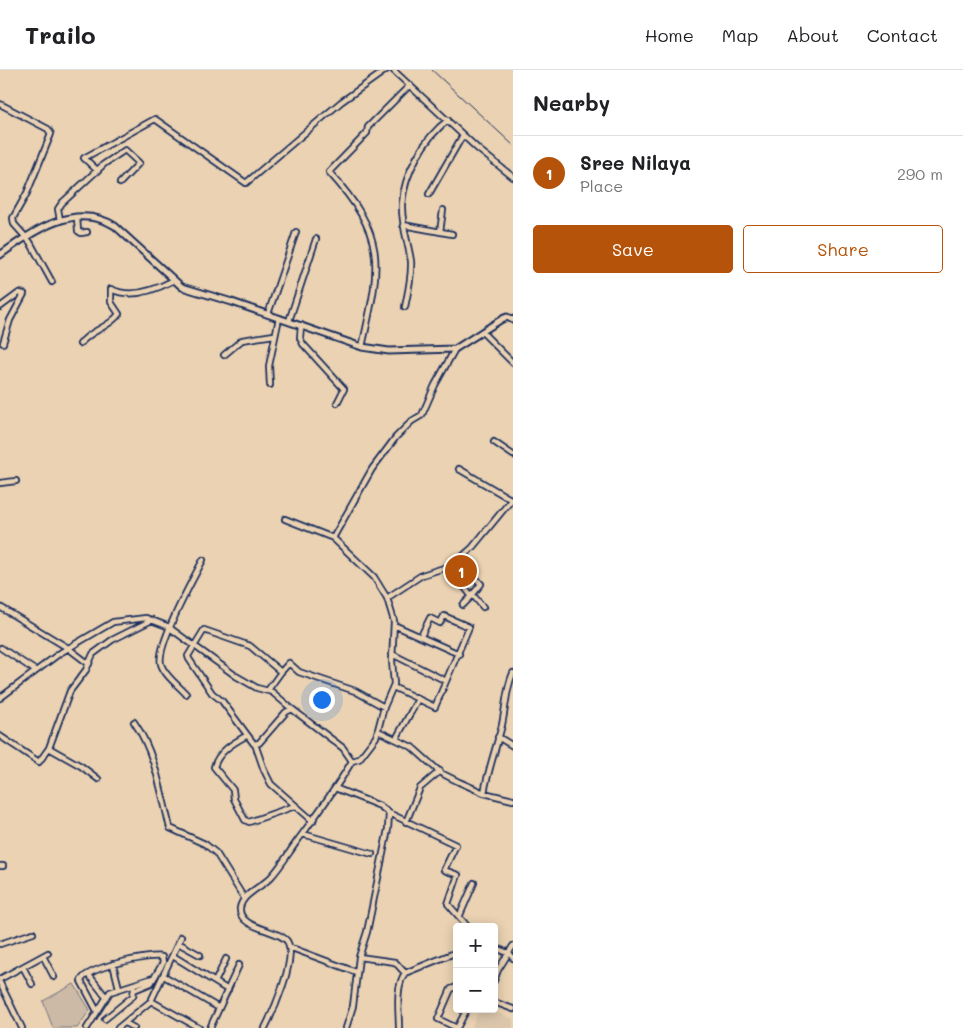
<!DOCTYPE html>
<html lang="en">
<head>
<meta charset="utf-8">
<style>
	:root { --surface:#fff; --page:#f6f6f6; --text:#202124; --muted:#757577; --line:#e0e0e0; --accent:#b45309 }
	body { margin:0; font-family:Mali,sans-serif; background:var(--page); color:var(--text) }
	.controls { position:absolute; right:15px; bottom:15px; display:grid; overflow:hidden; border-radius:5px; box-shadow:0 2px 12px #0003 }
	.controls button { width:45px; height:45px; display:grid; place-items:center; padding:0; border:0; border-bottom:1px solid var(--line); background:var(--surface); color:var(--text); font:25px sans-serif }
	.you { position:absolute; left:321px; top:629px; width:18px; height:18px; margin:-12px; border:4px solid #fff; border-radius:50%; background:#1a73e8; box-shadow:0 0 0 8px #1a73e833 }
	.badge { display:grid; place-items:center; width:32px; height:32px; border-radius:50%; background:var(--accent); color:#fff; font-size:16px; font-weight:700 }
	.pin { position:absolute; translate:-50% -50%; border:2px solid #fff; box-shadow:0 1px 5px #0006 }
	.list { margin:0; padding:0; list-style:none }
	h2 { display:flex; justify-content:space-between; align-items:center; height:65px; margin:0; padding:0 20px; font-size:21px }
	h2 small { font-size:16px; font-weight:400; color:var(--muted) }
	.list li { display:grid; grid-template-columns:32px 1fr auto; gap:15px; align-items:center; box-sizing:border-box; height:75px; padding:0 20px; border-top:1px solid var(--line) }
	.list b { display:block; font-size:19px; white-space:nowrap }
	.list p { margin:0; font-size:16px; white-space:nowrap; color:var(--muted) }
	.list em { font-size:16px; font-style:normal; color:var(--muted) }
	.actions { display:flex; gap:10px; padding:15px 20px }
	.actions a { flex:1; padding:11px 0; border:1px solid var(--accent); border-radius:5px; text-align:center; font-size:18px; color:var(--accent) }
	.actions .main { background:var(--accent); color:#fff }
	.map { position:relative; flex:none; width:513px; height:958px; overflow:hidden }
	header { display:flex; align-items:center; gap:30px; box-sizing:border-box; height:70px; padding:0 25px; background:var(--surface); border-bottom:1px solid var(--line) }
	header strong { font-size:24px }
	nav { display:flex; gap:28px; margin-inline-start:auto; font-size:18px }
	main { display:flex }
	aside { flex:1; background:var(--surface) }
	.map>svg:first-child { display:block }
	.built { fill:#dbc6ac }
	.green { fill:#ccbaa6; stroke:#747482 }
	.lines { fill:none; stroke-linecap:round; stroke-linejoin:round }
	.minor-casing { stroke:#1b2f5e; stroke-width:8 }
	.tertiary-casing { stroke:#1b2f5e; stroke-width:9 }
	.minor { stroke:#ead2b2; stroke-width:4.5 }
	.tertiary { stroke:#ead2b2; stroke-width:5 }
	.rail { stroke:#1b2f5e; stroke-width:1 }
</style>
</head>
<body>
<header>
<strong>Trailo</strong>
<nav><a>Home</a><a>Map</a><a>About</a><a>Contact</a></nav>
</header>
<main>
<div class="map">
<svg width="513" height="958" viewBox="0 0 513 958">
	<rect width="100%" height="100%" fill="#ead2b2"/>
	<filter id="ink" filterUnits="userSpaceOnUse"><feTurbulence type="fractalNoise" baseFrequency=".02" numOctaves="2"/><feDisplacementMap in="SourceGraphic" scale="10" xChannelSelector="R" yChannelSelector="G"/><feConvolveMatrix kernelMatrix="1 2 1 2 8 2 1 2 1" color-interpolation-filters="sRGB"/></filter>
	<g filter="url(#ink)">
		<!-- built -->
		<path class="built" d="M480,939H486L513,949V958H471Z"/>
		<!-- green -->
		<path class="green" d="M74,914L90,940L77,958H53L43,931Z"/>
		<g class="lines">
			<defs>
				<path id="minor" d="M393,0L478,79L513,107
					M0,34L48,59L51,64L27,123L13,148L14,154L30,172L52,212
					M98,101L84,88L155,49L246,113L341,32L386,0
					M429,124L463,65
					M77,148L78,161L81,163L87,162
					M60,150L58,139L62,133L104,94L125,80L139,93L120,113
					M403,155L452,164
					M440,162L443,140
					M0,237L19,223L24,224L10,250L3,273
					M405,237C408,222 412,206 411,191C408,172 401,153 402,134C404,104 424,68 448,50
					M268,244L296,162
					M289,251L316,169
					M301,255L300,268L303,274L344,319L337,333
					M482,262L513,293
					M80,274C91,259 108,259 119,244L111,232V219C131,229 155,220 172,211
					M362,277C380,196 389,168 329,102L367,63L368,57L410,15
					M224,285L242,270L274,265
					M270,315L269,296L279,248
					M494,372L513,385
					M459,399L512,430
					M0,413L16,411
					M285,449L333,468
					M451,500L470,524H473L481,514L463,494
					M472,524L483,537
					M387,528L422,505L447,497L451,500L463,494V486L472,478L513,428
					M463,535L472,526
					M0,537L68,578L89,594
					M394,555L459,584
					M1,578L36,601
					M392,584L446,611
					M281,602L289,593L299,602L355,621L384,637
					M393,617L435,637L469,557L444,546L440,553L430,548L421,566
					M186,624C179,616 164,605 161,594C156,576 193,509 203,490
					M0,628L60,583L113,552L146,548L167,556L236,606L257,618L272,622L292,639
					M134,652C155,682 161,722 170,758L205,774L216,783L244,828
					M378,661L412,677L441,703L459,712L484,723L513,730
					M0,666L39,692L49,678L70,621L86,600L93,584L112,570L152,550
					M246,666C233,673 218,682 214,697L233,720L234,729L245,750L249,752L295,736
					M498,667L513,676
					M396,669L418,629
					M255,674L264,700L271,714L313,751
					M49,678L81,696L98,709
					M352,691L359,689L376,667L384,637L394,614L392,591L394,551L387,528L374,507L333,468L372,399L396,367L412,351L422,345L435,315L455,279
					M335,718L380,736L389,743L456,775L444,800L458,805L448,834L468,857
					M484,723C488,701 495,681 501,659C506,640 505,621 513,603
					M406,752L420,718L440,701
					M303,764L372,784
					M0,796H3
					M460,845L474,813
					M178,873L200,885
					M0,874L33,863
					M289,877L356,902
					M494,877L510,884L513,888
					M43,886L54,907
					M173,886L228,920
					M359,887L395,892L405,903
					M113,894L119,918
					M23,897L32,914
					M88,904L106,927
					M164,906L219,938
					M0,909L48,883
					M494,911L498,900L513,876
					M215,912L226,889
					M0,913L22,958
					M457,917L451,919L438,949L457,958L467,939
					M151,931L199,958
					M494,932L513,939
					M97,941L81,911C84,898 150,884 162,887L163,893L151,913L134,920
					M105,949L133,926L134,918
					M125,953L134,958
					M87,958L110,922L153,908
					M118,958L151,931L181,867
					M210,958L239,895
					M265,958C273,942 298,887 287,871C278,859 238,859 240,838C242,824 262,817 271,807C282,795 289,782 298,770C317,744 336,719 352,691L343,678L292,639L286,642L259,673L254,674L222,631L212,623L189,589L188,586L204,560L250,576L281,602L268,620
					M346,958L353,936L359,887L367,862L388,759L389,743
					M399,958C399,941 395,917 405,903L457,882"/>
				<path id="tertiary" d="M0,185C32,162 75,131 115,156L182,217L232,232L362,277L389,281L455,279L502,249L507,247L513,250"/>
			</defs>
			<!-- minor casing -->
			<use href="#minor" class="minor-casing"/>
			<!-- tertiary casing -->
			<use href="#tertiary" class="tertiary-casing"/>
			<!-- minor -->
			<use href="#minor" class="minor"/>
			<!-- tertiary -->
			<use href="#tertiary" class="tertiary"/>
			<!-- rail -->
			<path class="rail" d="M432,0L513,75"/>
		</g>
	</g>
</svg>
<div class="controls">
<button>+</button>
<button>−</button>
</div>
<div class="you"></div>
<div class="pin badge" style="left:461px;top:501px">1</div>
</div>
<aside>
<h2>Nearby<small></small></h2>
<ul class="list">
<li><span class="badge">1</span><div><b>Sree Nilaya</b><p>Place</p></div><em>290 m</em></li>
</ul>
<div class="actions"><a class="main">Save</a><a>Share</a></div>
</aside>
</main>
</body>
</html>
